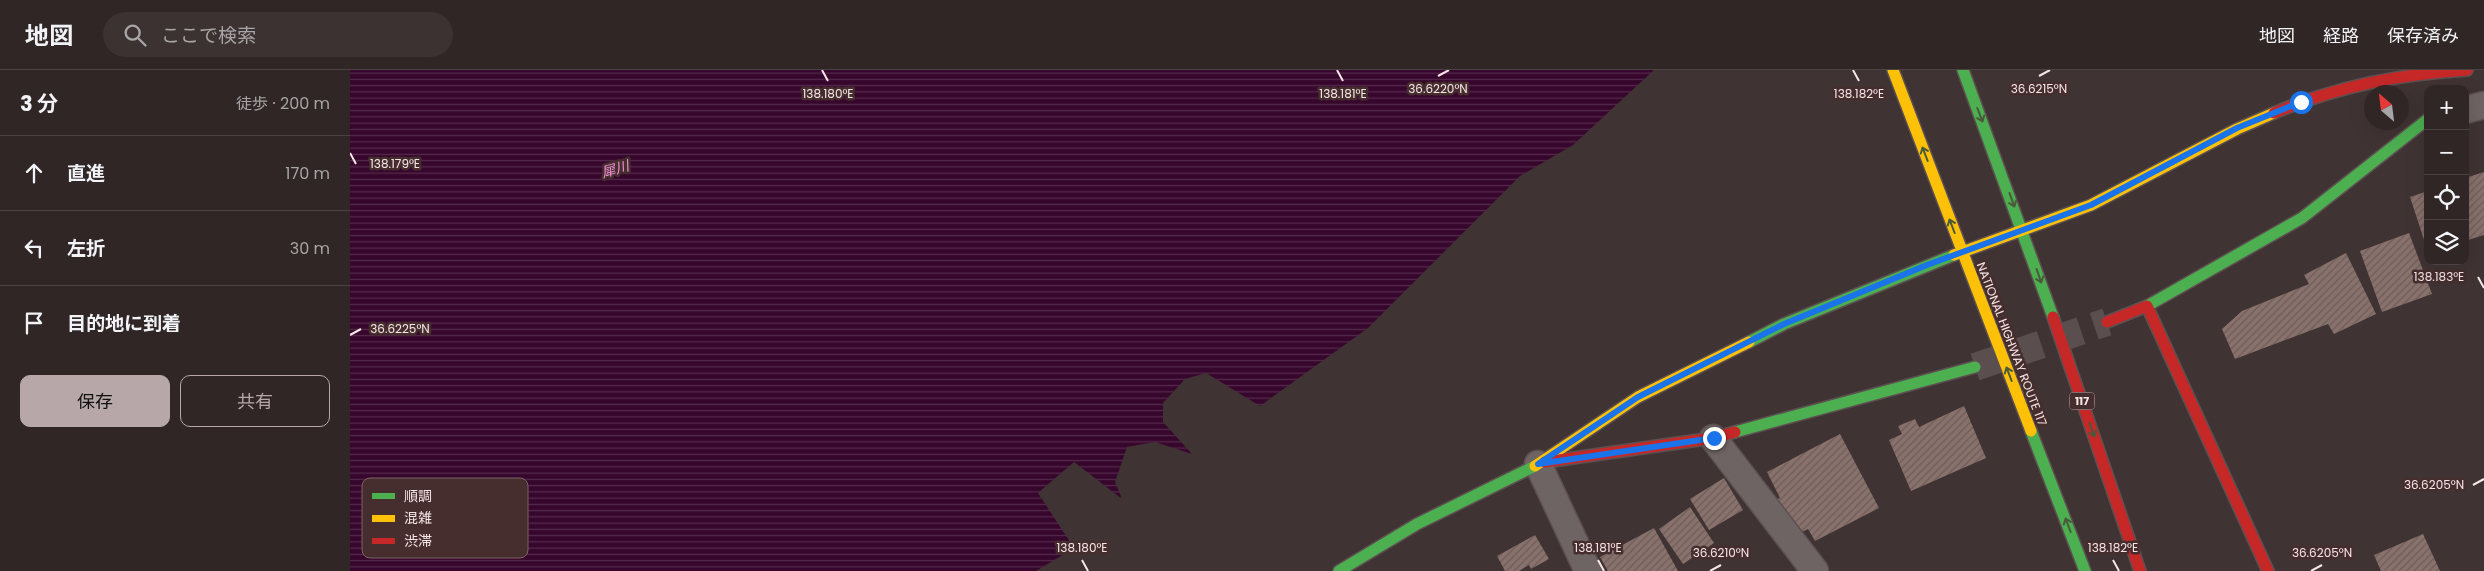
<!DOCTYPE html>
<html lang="ja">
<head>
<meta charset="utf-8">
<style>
	:root { --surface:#302626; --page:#3c3232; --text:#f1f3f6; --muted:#a8a5a7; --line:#4b4343; --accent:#b7a7a8 }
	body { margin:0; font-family:Poppins,"Noto Sans JP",sans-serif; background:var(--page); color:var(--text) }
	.controls { position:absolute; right:15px; top:15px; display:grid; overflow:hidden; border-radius:10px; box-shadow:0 5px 20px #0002 }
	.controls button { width:45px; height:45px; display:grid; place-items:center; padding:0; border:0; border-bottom:1px solid var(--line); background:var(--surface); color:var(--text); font:25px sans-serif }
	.compass { position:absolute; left:2014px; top:15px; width:45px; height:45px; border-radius:50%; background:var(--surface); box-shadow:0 5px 20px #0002; rotate:332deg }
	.stop { position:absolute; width:15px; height:15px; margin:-11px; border:4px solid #1a73e8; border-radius:50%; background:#fff }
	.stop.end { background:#1a73e8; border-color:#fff; box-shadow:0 1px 5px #0008 }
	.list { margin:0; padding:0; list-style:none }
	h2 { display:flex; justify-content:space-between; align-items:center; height:65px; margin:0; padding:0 20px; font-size:21px }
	h2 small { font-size:16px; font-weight:400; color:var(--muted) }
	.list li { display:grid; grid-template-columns:32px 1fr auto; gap:15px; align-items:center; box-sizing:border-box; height:75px; padding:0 20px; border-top:1px solid var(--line) }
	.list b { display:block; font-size:19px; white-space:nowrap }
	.list em { font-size:16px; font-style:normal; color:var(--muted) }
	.actions { display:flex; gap:10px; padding:15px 20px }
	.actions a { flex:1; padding:11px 0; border:1px solid var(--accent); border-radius:10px; text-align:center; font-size:18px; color:var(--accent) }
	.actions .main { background:var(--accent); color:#111 }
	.icon { flex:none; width:28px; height:28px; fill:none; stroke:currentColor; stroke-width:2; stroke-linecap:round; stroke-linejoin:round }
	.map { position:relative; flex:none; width:2134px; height:501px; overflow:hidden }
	header { display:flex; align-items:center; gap:30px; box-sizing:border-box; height:70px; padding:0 25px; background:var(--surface); border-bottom:1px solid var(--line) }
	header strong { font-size:24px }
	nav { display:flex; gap:28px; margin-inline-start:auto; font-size:18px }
	.search { width:350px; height:45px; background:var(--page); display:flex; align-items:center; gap:12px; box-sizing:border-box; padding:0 18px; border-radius:28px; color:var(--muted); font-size:19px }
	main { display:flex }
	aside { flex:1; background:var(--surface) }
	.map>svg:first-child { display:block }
	.water { fill:url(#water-rules) }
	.building { fill:url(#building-hatch) }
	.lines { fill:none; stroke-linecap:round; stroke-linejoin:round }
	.secondary-tunnel { stroke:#5b4e4e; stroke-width:28; stroke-dasharray:28 14; stroke-linecap:butt }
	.street-casing { stroke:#5d5051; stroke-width:29 }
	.fast-casing { stroke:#5d5051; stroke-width:14 }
	.slow-casing { stroke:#5d5051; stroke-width:14 }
	.jam-casing { stroke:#5d5051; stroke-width:14 }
	.street { stroke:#6f6464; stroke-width:26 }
	.fast { stroke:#4caf50; stroke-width:11 }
	.slow { stroke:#ffc107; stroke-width:11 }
	.jam { stroke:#c62828; stroke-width:11 }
	.oneway { stroke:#485a3a }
	.route { stroke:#1a73e8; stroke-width:6 }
	.ticks { fill:none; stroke:#f7e6e7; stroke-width:2 }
	.labels { text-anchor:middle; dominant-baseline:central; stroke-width:5; stroke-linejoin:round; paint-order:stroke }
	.shield { fill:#462d2e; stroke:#c2aeb0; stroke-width:1 }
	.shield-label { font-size:11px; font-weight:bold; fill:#f7e6e7 }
	.street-label { font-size:12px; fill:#f7e6e7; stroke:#462d2e }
	.water-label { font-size:14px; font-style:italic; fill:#fb96df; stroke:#462d2e }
	.key { fill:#462d2e; stroke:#7b6466; stroke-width:1 }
	.key-label { font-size:14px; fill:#f7e6e7 }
	.ticks-label { font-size:12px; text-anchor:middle; fill:#f7e6e7; stroke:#462d2e; stroke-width:5; stroke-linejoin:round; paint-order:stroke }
</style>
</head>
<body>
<header>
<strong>地図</strong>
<div class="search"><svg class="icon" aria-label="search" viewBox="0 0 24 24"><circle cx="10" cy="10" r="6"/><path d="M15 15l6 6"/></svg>ここで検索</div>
<nav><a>地図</a><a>経路</a><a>保存済み</a></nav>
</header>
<main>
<aside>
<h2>3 分<small>徒歩 · 200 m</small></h2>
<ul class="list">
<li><svg class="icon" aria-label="ahead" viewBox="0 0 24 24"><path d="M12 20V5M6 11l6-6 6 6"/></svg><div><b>直進</b></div><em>170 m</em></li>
<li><svg class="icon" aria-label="left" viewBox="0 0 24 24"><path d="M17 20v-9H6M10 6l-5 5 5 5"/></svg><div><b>左折</b></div><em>30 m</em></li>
<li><svg class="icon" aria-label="arrive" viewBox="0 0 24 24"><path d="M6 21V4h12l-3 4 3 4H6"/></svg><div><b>目的地に到着</b></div></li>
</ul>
<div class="actions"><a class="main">保存</a><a>共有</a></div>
</aside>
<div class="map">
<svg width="2134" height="501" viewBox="0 0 2134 501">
	<defs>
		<pattern id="water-rules" width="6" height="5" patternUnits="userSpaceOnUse" patternTransform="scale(1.25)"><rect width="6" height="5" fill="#37062d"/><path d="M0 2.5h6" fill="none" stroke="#552a4b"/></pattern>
		<pattern id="building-hatch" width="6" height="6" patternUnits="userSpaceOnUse" patternTransform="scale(1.25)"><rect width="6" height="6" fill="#89716c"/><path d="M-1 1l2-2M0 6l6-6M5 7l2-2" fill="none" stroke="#6d5d5a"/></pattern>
	</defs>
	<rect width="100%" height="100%" fill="#403333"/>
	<!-- water -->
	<path class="water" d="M0,0H1304L1223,75L1170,106L1018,258L910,336L856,303L835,309L813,333V352L842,384L805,372L777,377L765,412L772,429L724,392L688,423L724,478L686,501H0Z"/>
	<!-- building -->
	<path class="building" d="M2134,102V165L2115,171V108Z
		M2078,121V178L2077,179L2060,127Z
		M2059,163L2082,224L2032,242L2010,181Z
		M1996,183L2026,244L1984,264L1978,254L1885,289L1872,259L1892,241L1959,214L1954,205Z
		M1614,336L1636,388L1561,421L1539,370L1552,364L1548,356L1565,349L1569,357Z
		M1490,364L1529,438L1465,471L1458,459L1444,466L1425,430L1430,428L1417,402Z
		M1374,408L1393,440L1359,460L1340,429Z
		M1340,437L1364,473L1333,494L1309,459Z
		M1304,458L1328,501H1258L1250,487Z
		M2073,464L2090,501H2031L2024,485Z
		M1185,465L1199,489L1181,499L1179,495L1169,501H1155L1147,486Z"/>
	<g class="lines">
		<!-- secondary-tunnel -->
		<path class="secondary-tunnel" d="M1625,297L1757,252"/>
		<defs>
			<path id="street" d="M2115,40L2134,35
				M1363,368L1465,501
				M1188,394L1238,501"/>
			<path id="fast" d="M1613,0L1703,247
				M1797,236L1952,148L2078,49
				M1399,272L1434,254L1604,185
				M1681,361L1735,501
				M1385,362L1625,297
				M989,501L1067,454L1185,396"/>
			<path id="slow" d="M1543,0L1681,361
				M1604,185L1741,135L1887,59L1924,43
				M1185,396L1288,327L1399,272"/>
			<path id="jam" d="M1924,43C1985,17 2050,4 2117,0
				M1703,247L1790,501
				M1757,252L1797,236L1918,501
				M1195,392L1363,368L1385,362"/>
		</defs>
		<!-- street casing -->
		<use href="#street" class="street-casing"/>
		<!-- fast casing -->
		<use href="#fast" class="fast-casing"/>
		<!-- slow casing -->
		<use href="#slow" class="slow-casing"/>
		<!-- jam casing -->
		<use href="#jam" class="jam-casing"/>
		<!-- street -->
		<use href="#street" class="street"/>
		<!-- fast -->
		<use href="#fast" class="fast"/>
		<!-- slow -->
		<use href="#slow" class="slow"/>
		<!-- jam -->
		<use href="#jam" class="jam"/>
	</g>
	<!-- one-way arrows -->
	<defs><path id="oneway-shaft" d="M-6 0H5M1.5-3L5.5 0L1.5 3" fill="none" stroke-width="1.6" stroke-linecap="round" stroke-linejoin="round" transform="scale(1.25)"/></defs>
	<g class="oneway">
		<use href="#oneway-shaft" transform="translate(1630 45) rotate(69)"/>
		<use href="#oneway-shaft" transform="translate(1575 84) rotate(-111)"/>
		<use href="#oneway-shaft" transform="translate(1662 130) rotate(70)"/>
		<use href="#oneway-shaft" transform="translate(1602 156) rotate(-111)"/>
		<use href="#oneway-shaft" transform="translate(1689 206) rotate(71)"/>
		<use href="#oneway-shaft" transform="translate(1659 304) rotate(-111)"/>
		<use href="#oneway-shaft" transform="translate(1742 360) rotate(71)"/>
		<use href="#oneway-shaft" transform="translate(1718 455) rotate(-111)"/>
	</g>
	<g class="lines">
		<!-- route -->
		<path class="route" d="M1364,368L1188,394L1288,327L1434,254L1577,195L1741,135L1887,58L1951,32"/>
	</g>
	<!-- ticks -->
	<path class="ticks" d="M472,0L478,11M987,0L993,11M1503,0L1509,11M1088,6L1099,0M1689,6L1700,0M0,83L6,94M2128,207L2134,218M0,265L11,259M2123,415L2134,409M732,490L738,501M1248,490L1254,501M1763,490L1769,501M1360,501L1371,495M1961,501L1972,495"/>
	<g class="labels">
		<!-- shield labels -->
		<rect class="shield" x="1719.5" y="322.5" width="25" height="17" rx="4"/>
		<g class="shield-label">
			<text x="1732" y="331">117</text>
		</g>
		<!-- street labels -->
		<g class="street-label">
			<text transform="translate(1662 274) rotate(69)">NATIONAL HIGHWAY ROUTE 117</text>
		</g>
		<!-- water labels -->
		<g class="water-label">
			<text transform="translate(265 99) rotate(-16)">犀川</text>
		</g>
	</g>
	<!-- legend -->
	<rect x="12" y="408" width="166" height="80" rx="8" class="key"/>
	<rect x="22" y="423" width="23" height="6" fill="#4caf50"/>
	<rect x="22" y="445" width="23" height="7" fill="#ffc107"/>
	<rect x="22" y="468" width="23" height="6" fill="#c62828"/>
	<g class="key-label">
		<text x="54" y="431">順調</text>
		<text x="54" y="453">混雑</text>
		<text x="54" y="476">渋滞</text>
	</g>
	<g class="ticks-label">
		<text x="1088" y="23">36.6220°N</text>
		<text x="1689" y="23">36.6215°N</text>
		<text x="478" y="28">138.180°E</text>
		<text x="993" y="28">138.181°E</text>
		<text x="1509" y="28">138.182°E</text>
		<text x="45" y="98">138.179°E</text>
		<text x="2089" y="211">138.183°E</text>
		<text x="50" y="263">36.6225°N</text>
		<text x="2084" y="419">36.6205°N</text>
		<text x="732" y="482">138.180°E</text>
		<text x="1248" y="482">138.181°E</text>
		<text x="1763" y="482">138.182°E</text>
		<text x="1371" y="487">36.6210°N</text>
		<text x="1972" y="487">36.6205°N</text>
	</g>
</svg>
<div class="controls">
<button>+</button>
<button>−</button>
<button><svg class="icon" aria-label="locate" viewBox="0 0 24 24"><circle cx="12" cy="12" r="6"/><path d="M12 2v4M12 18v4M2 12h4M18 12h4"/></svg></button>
<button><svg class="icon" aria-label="layers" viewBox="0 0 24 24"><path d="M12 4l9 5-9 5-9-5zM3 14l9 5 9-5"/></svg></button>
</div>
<svg class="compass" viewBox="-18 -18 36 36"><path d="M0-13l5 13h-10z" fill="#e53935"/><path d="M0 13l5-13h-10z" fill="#a8a5a7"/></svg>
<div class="stop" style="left:1951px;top:32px"></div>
<div class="stop end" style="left:1364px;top:368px"></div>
</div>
</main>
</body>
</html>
